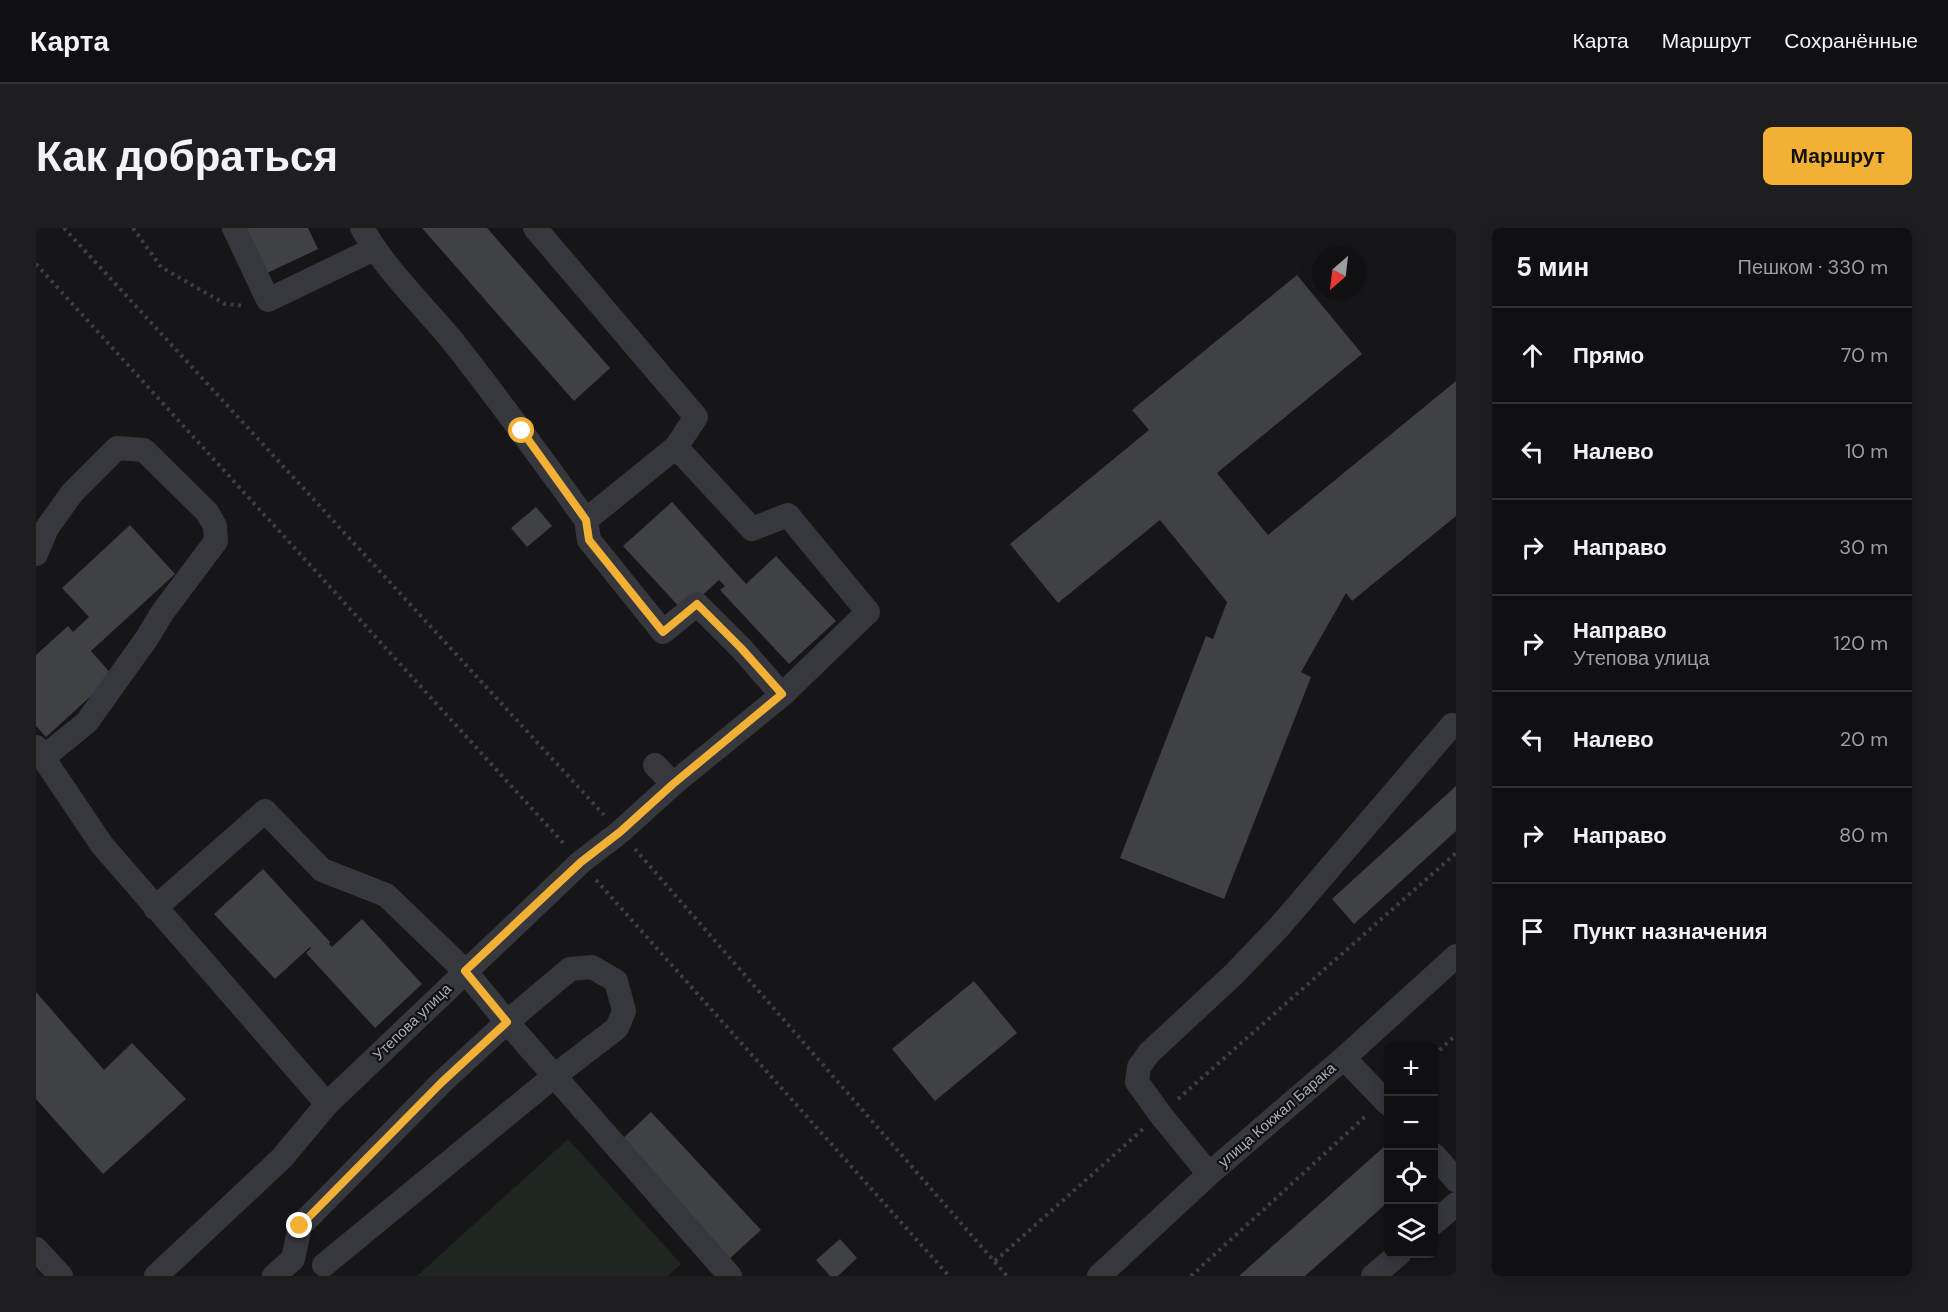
<!DOCTYPE html>
<html lang="ru">
<head>
<meta charset="utf-8">
<style>
	:root { --surface:#101012; --page:#1e1e20; --text:#f1f3f6; --muted:#9c9d9f; --line:#303032; --accent:#f2b134 }
	body { margin:0; font-family:"DM Sans",sans-serif; background:var(--page); color:var(--text) }
	.controls { position:absolute; right:18px; bottom:18px; display:grid; overflow:hidden; border-radius:9px; box-shadow:0 3px 15px #0003 }
	.controls button { width:54px; height:54px; display:grid; place-items:center; padding:0; border:0; border-bottom:2px solid var(--line); background:var(--surface); color:var(--text); font:30px sans-serif }
	.compass { position:absolute; left:1276px; top:18px; width:54px; height:54px; border-radius:50%; background:var(--surface); box-shadow:0 3px 15px #0003; rotate:208deg }
	.stop { position:absolute; width:18px; height:18px; margin:-14px; border:4px solid #f2b134; border-radius:50%; background:#fff }
	.stop.end { background:#f2b134; border-color:#fff; box-shadow:0 2px 6px #0008 }
	.list { margin:0; padding:0; list-style:none }
	h2 { display:flex; justify-content:space-between; align-items:center; height:78px; margin:0; padding:0 24px; font-size:26px }
	h2 small { font-size:20px; font-weight:400; color:var(--muted) }
	.list li { display:grid; grid-template-columns:39px 1fr auto; gap:18px; align-items:center; box-sizing:border-box; height:96px; padding:0 24px; border-top:2px solid var(--line) }
	.list b { display:block; font-size:22px; white-space:nowrap }
	.list p { margin:0; font-size:20px; white-space:nowrap; color:var(--muted) }
	.list em { font-size:20px; font-style:normal; color:var(--muted) }
	.icon { flex:none; width:33px; height:33px; fill:none; stroke:currentColor; stroke-width:2; stroke-linecap:round; stroke-linejoin:round }
	.map { position:relative; flex:none; width:1420px; height:1048px; overflow:hidden; border-radius:9px }
	header { display:flex; align-items:center; gap:36px; box-sizing:border-box; height:84px; padding:0 30px; background:var(--surface); border-bottom:2px solid var(--line) }
	header strong { font-size:28px }
	nav { display:flex; gap:33px; margin-inline-start:auto; font-size:21px }
	.intro { display:flex; align-items:center; justify-content:space-between; box-sizing:border-box; height:144px; padding:0 36px }
	h1 { margin:0; font-size:42px }
	.button { padding:15px 27px; border-radius:9px; background:var(--accent); color:#111; font-size:21px; font-weight:700 }
	main { display:flex; gap:36px; padding:0 36px }
	aside { flex:1; background:var(--surface); border-radius:9px; box-shadow:0 3px 15px #0003 }
	.map>svg:first-child { display:block }
	.green { fill:#1e261f }
	.building { fill:#404145 }
	.lines { fill:none; stroke-linecap:round; stroke-linejoin:round }
	.path { stroke:#3d3f44; stroke-width:4; stroke-dasharray:3 4.5; stroke-linecap:butt }
	.minor { stroke:#37383d; stroke-width:24 }
	.route { stroke:#f2b134; stroke-width:8 }
	.labels { text-anchor:middle; dominant-baseline:central; stroke-width:4.5; stroke-linejoin:round; paint-order:stroke }
	.street-label { font-size:15px; fill:#a8adb8; stroke:#111113 }
</style>
</head>
<body>
<header>
<strong>Карта</strong>
<nav><a>Карта</a><a>Маршрут</a><a>Сохранённые</a></nav>
</header>
<div class="intro"><h1>Как добраться</h1><a class="button">Маршрут</a></div>
<main>
<div class="map">
<svg width="1420" height="1048" viewBox="0 0 1420 1048">
	<rect width="100%" height="100%" fill="#161618"/>
	<!-- green -->
	<path class="green" d="M532,911L645,1036L632,1048H381Z"/>
	<!-- building -->
	<path class="building" d="M204,0H272L282,21L227,47Z
		M386,0H451L574,140L538,173Z
		M1261,47L1326,126L1181,245L1232,307L1420,153V288L1316,373L1310,365L1265,444L1275,449L1188,671L1084,630L1170,408L1177,411L1191,374L1124,292L1022,375L974,316L1113,202L1096,182Z
		M636,274L710,356L740,328L800,393L753,436L684,362L689,358L683,352L648,384L587,318Z
		M500,279L516,298L491,319L475,300Z
		M94,297L139,346L55,423L77,448L10,509L0,498V427L32,398L37,404L53,389L26,360Z
		M1420,558V603L1318,696L1296,671Z
		M227,641L294,714L293,716L296,719L326,691L386,756L339,800L270,725L275,720L274,719L239,751L178,686Z
		M938,753L981,805L899,873L856,821Z
		M0,764L68,842L96,815L150,871L67,946L0,871Z
		M615,884L725,1002L692,1032L582,915Z
		M1350,917L1352,920V974L1269,1048H1203Z
		M804,1011L821,1030L802,1048H794L780,1032Z"/>
	<g class="lines">
		<!-- path -->
		<path class="path" d="M28,0L568,587
			M97,0L125,39L189,76L209,78
			M0,36L529,617
			M599,621L971,1048
			M560,652L913,1048
			M1398,827L1420,807
			M1142,871L1420,625
			M959,1033L1107,901
			M1155,1048L1332,886"/>
		<!-- minor -->
		<path class="minor" d="M198,0L232,72L338,21
			M326,0C349,41 385,75 415,111C462,170 506,231 550,292
			M499,0L660,189L640,219
			M0,326L11,300L36,265L81,220L108,222L171,284L179,298L180,313L126,385L111,410L51,494L8,529
			M0,519L66,617L291,876
			M619,537L637,556
			M119,680L229,583L286,642L350,667L429,743L471,794L534,741L556,739L580,753L588,783L581,800L517,849L288,1037
			M1308,830L1352,876
			M1398,927L1420,952
			M1173,946L1124,886L1101,854L1103,839L1113,825L1198,746L1244,698L1416,497
			M1398,995L1420,976
			M0,1021L25,1048
			M120,1048L246,930L291,876L545,634L584,604L637,556L746,467L832,384L752,287L716,301L640,219L550,292L553,312L627,404L661,376L705,420L746,467
			M238,1048L257,1031L264,998L406,854L471,794L694,1048
			M1063,1048L1173,946L1308,830L1420,728
			M1337,1048L1363,1026"/>
	</g>
	<g class="lines">
		<!-- route -->
		<path class="route" d="M264,998L406,854L471,794L429,743L545,634L584,604L637,556L746,466L705,420L661,376L627,404L553,312L550,292L486,203"/>
	</g>
	<g class="labels">
		<!-- street labels -->
		<g class="street-label">
			<text transform="translate(376 794) rotate(-44)">Утепова улица</text>
			<text transform="translate(1241 887) rotate(-41)">улица Кокжал Барака</text>
		</g>
	</g>
</svg>
<div class="controls">
<button>+</button>
<button>−</button>
<button><svg class="icon" aria-label="locate" viewBox="0 0 24 24"><circle cx="12" cy="12" r="6"/><path d="M12 2v4M12 18v4M2 12h4M18 12h4"/></svg></button>
<button><svg class="icon" aria-label="layers" viewBox="0 0 24 24"><path d="M12 4l9 5-9 5-9-5zM3 14l9 5 9-5"/></svg></button>
</div>
<svg class="compass" viewBox="-18 -18 36 36"><path d="M0-13l5 13h-10z" fill="#e53935"/><path d="M0 13l5-13h-10z" fill="#9c9d9f"/></svg>
<div class="stop" style="left:486px;top:203px"></div>
<div class="stop end" style="left:264px;top:998px"></div>
</div>
<aside>
<h2>5 мин<small>Пешком · 330 m</small></h2>
<ul class="list">
<li><svg class="icon" aria-label="ahead" viewBox="0 0 24 24"><path d="M12 20V5M6 11l6-6 6 6"/></svg><div><b>Прямо</b></div><em>70 m</em></li>
<li><svg class="icon" aria-label="left" viewBox="0 0 24 24"><path d="M17 20v-9H6M10 6l-5 5 5 5"/></svg><div><b>Налево</b></div><em>10 m</em></li>
<li><svg class="icon" aria-label="right" viewBox="0 0 24 24"><path d="M7 20v-9h11M14 6l5 5-5 5"/></svg><div><b>Направо</b></div><em>30 m</em></li>
<li><svg class="icon" aria-label="right" viewBox="0 0 24 24"><path d="M7 20v-9h11M14 6l5 5-5 5"/></svg><div><b>Направо</b><p>Утепова улица</p></div><em>120 m</em></li>
<li><svg class="icon" aria-label="left" viewBox="0 0 24 24"><path d="M17 20v-9H6M10 6l-5 5 5 5"/></svg><div><b>Налево</b></div><em>20 m</em></li>
<li><svg class="icon" aria-label="right" viewBox="0 0 24 24"><path d="M7 20v-9h11M14 6l5 5-5 5"/></svg><div><b>Направо</b></div><em>80 m</em></li>
<li><svg class="icon" aria-label="arrive" viewBox="0 0 24 24"><path d="M6 21V4h12l-3 4 3 4H6"/></svg><div><b>Пункт назначения</b></div></li>
</ul>
</aside>
</main>
</body>
</html>
